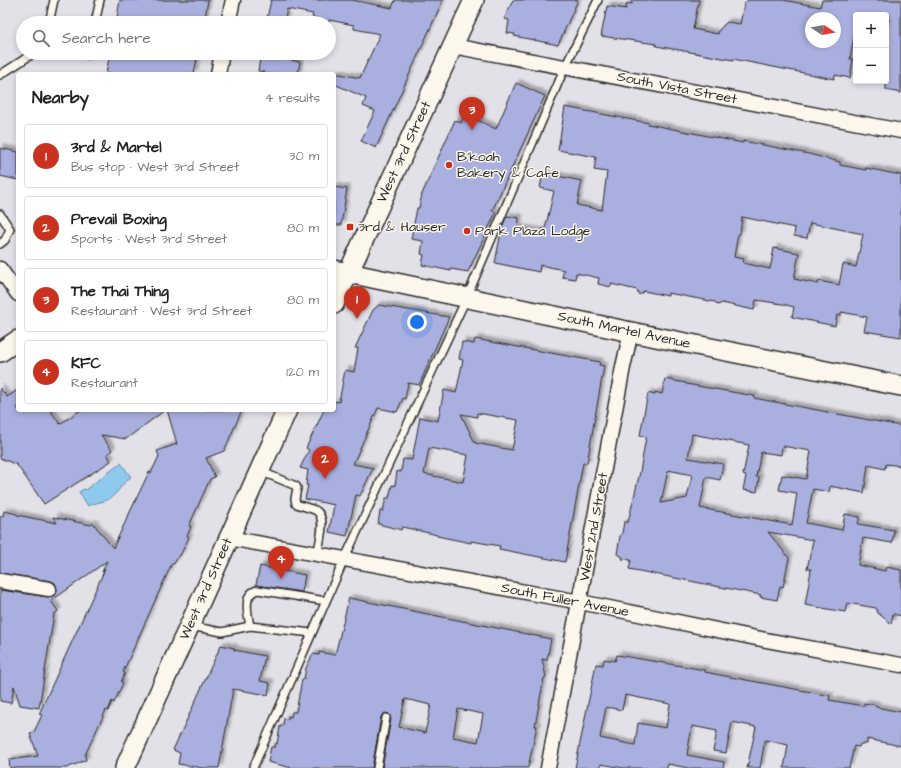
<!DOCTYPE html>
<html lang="en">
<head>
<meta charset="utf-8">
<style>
	:root { --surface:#fff; --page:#f6f6f6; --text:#222; --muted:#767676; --line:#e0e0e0; --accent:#c8321e }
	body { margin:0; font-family:"Architects Daughter",sans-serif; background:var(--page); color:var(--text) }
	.controls { position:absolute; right:12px; top:12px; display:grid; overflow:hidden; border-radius:4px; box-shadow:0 2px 6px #0003 }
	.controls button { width:36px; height:36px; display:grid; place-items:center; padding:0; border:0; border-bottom:1px solid var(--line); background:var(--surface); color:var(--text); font:20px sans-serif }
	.compass { position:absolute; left:805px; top:12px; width:36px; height:36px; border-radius:50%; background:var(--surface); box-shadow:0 2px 6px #0003; rotate:101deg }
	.you { position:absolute; left:417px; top:322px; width:14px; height:14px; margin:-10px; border:3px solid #fff; border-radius:50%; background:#1a73e8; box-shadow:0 0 0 6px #1a73e833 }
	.badge { display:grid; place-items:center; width:26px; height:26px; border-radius:50%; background:var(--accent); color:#fff; font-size:13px; font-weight:700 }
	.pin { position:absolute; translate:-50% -33px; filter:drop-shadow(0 1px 2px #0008) }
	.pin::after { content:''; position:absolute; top:21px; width:14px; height:12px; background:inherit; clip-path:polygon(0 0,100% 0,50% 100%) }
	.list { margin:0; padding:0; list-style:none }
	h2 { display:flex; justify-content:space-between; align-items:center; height:52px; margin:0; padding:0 16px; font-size:17px }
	h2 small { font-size:13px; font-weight:400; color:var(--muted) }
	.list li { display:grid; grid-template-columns:26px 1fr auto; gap:12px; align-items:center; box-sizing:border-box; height:64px; margin:0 8px 8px; padding:0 8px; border:1px solid var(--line); border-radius:4px }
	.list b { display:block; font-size:15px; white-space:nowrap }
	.list p { margin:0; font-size:13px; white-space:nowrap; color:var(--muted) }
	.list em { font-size:13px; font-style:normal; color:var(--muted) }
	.icon { flex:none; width:22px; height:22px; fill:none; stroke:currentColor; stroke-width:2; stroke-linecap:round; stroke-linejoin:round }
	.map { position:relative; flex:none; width:901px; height:768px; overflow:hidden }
	.search { position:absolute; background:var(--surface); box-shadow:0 2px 6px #0003; left:16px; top:16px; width:320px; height:44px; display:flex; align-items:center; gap:10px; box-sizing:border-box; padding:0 14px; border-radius:22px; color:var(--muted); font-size:15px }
	.panel { position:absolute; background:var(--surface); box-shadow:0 2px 6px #0003; left:16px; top:72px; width:320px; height:340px; border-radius:4px }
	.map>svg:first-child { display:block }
	.water { fill:#8ec9ee; stroke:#668aa0 }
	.building { fill:#a9afdf; stroke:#2b2b2b; fill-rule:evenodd; filter:url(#shadow) }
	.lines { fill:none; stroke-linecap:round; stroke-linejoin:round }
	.lane-casing { stroke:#2b2b2b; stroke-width:10 }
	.street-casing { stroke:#2b2b2b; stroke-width:17 }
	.secondary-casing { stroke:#2b2b2b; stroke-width:22 }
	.lane { stroke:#fbf7ec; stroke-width:7 }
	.street { stroke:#fbf7ec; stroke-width:14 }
	.secondary { stroke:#fbf7ec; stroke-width:19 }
	.poi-dot { fill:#c8321e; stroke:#fbf7ec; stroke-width:1.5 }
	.labels { text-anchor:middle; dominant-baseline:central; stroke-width:3; stroke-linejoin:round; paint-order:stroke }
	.street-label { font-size:14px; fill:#2b2b2b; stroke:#fbf7ec }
	.poi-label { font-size:14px; fill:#2b2b2b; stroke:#fbf7ec; text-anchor:start }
</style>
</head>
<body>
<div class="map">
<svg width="901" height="768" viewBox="0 0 901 768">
	<defs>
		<filter id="shadow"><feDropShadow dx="3.5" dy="-3.5" stdDeviation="1" flood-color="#0004"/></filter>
	</defs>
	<rect width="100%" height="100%" fill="#e2e1e8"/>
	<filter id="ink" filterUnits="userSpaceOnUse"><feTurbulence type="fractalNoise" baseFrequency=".025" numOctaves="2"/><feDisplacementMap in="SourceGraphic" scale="8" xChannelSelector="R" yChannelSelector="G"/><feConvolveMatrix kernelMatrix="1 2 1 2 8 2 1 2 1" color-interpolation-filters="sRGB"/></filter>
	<g filter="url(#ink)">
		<!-- water -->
		<path class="water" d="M121,463L131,477C122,482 119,493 109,499C102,503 95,502 88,506L79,492L84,489L85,490Z"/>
		<!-- building -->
		<path class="building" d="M120,0H208L204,23H116Z
			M271,0H352L392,8L395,0H443L376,148L361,141L375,111L363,106L366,98L334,84V73L360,78L380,34L354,29V25L329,20V23H317V18L312,17L313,14L287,9L284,23H266Z
			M513,0H578L558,45L514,36L515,34L507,33L509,20L504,19Z
			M632,0H699L693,29L718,34L719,30L727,22L740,24L744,4L748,0H783L820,7L822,0H901V93L886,90V35L890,15H856V25L850,59H853L850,78L835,75L834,79L733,59V60L679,50L656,46V44L601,36L607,6L626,9L627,3L632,4ZM811,18H835V42H811Z
			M110,53H198L194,74H106Z
			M261,53H279L278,58L300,62L298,74H263L264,72L258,71Z
			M516,83L545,96L492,211L496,212L468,272L451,269V271L422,265L424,255L421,254L423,241L411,239L417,208H419L422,194L455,120L461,123L465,114L496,129Z
			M565,107L649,123L648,124L743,143V141L809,154L840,162V165L866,170V168L901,175V337L864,331L867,317L841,312V316L837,315L835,326L792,317L794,307L782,304L756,300L754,310L722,303L718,305L715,302L668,293V296L644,291L639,295L637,290L611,284V287L598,284L599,278L576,273L575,279L562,277L564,270L540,265L539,272L495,263L502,227L507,216L519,218L518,228L541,232L542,229H545L554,191L540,188L543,173L582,181L577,205L602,210L607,172L594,170L596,157L558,150ZM742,217L795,228L794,236L807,238L810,223L863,234L856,267L843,264L839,285L819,281L818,284L794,279L799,253L774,248L770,269L743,263L744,259L734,257L738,234H740Z
			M0,148L18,152V180L0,176Z
			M334,187L347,189L341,225H334Z
			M379,305L449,317L419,385L408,383L405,399L403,398L397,412L378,408L353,464L373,468L360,496L356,495L347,536L329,532L334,505L305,499L308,485H306L308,470L300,468L309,450L306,448L324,410H334V401L339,402L345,370L354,372L358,348H355L373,310Z
			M475,339L600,362L599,365L604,366L587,463H583L565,562L499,549L500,546L471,541V543L437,536V535L429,533L402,527L401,530L398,529L378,524L380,511H383L386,498H389L392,485L395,486L397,471L401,472L403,459L412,460L420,417L438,421L444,390L456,393L463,360L459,359L462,342L474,344ZM477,413L518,420L512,450L475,443L461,414L477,417ZM429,448L468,455L463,482L424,474Z
			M665,379L686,383V384L755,396L754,398L901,426V466L886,464L885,469L868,465L864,493L830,486L829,492L813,489L806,523L842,530L845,514L860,517L858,524L894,530L892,543L863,538L858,565L885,571L886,567L901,570V616L893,614L891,624L878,613L876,608L847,603L845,612L805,605L810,576L811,569H807L813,540L768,532L789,558L783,587L780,586L777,600L760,597L761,595L629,569L631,560L622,559L623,557L617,554L620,536L622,533L624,522H628L640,472L646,437L640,435L648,393L655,395V392L662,394ZM692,434L749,445L743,475L746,476L743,490L757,492L759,477H756L761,452L781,455L782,446L811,451L806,479L782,475L779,490L797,493L792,525L700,508L706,477L720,480L723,464L688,458ZM668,470L692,475L687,498L661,503Z
			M0,388L7,397L18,390V410H50L60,424L81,410H165L126,439L101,435L112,450L107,454L111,461L44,504L17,465L0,458Z
			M167,410H242L224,451L206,458L215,477L210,479L189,526L191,527L187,536L189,537L180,556L179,555L174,564L172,563L123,672L125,673L121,682L123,683L114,703L112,701L108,711L106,710L85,755L86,760L67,768H10L9,760L38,756L30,734L34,732L42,715L39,714L105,569L102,572L107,561L51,601L58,611L54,614L39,708L20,705L14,686L11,703L0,701V590L48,597L55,595L57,590L55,583L51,581L0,573V516H3L4,511L17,514V515L57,523L53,517L91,525L93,523L113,548L149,472L151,473L159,456L157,451L177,444Z
			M260,566L305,575L302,592L256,585Z
			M349,598L551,639L547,660L542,659L546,677L544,678L539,704L535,726H537L528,768H382L391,719L389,714L386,713L382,715L381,717L372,768H292L268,762L271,747H275L276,743L277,744L280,726H283L284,718L288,719V716L291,717L292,712H296L302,679H304L306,668L313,654L319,655V652L335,655ZM405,699L431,705L425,733L399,727ZM458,709L483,714L478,742L453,737Z
			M221,645L234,648V650L265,656L260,681L270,683L268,695L233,689L219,768H203L178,764L180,753L173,750Z
			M617,655L705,670V672L725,676L811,692L830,696L829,700L864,706V703L876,705V707L901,712V746L867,739V744H860L859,747L854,746L849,768H784L788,745L765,740L760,768H747L756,727L732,722L726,753L713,751L717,731L692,726L687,755L724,762L723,768H688L668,764L667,768H623L601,764L600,768H575L596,664L603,665L604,659L615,661ZM625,695L670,704L666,728L638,723L635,745L600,738L606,707L622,710Z"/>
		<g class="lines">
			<defs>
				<path id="lane" d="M49,23L54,0
					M95,23L100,0
					M78,53L89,55V53
					M0,75L34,53
					M0,214L10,229L5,240L0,244
					M260,471L296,486L297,488L295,499L296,504C302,506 309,508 315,510C328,516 319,544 317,555
					M190,626L222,632L250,626L312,633
					M250,626C248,615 242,593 258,590L326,601
					M253,768L344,560L467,297L565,67L598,0
					M377,768L386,718"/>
				<path id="street" d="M228,23L233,0
					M453,46L901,131
					M218,74L222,53
					M0,269L18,294
					M229,538L580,602L766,640L901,665
					M0,581L49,589
					M548,768L623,367L631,332"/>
				<path id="secondary" d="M334,270L631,332L901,386
					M334,304L474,0
					M0,352L18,340
					M125,768L287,410"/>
			</defs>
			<!-- lane casing -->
			<use href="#lane" class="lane-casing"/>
			<!-- street casing -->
			<use href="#street" class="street-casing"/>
			<!-- secondary casing -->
			<use href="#secondary" class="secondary-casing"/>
			<!-- lane -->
			<use href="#lane" class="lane"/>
			<!-- street -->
			<use href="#street" class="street"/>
			<!-- secondary -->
			<use href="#secondary" class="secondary"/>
		</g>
	</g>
	<!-- markers -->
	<g class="poi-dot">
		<circle cx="449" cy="165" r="4"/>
		<rect x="346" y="223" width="8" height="8" rx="2"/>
		<circle cx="467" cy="231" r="4"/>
	</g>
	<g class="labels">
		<!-- street labels -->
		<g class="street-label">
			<text transform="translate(677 88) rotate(11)">South Vista Street</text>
			<text transform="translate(404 152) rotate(-65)">West 3rd Street</text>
			<text transform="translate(624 330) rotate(12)">South Martel Avenue</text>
			<text transform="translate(594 527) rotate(-80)">West 2nd Street</text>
			<text transform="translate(206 589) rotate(-66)">West 3rd Street</text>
			<text transform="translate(565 600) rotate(11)">South Fuller Avenue</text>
		</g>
		<!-- poi labels -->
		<g class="poi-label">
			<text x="457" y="157">B'koah<tspan x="457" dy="16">Bakery &amp; Cafe</tspan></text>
			<text x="358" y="227">3rd &amp; Hauser</text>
			<text x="475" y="231">Park Plaza Lodge</text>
		</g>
	</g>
</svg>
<div class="controls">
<button>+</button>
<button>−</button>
</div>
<svg class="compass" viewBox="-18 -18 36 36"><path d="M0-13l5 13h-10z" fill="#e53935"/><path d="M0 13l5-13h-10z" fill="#767676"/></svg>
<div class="you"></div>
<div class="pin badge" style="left:357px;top:319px">1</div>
<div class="pin badge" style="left:325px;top:479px">2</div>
<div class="pin badge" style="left:472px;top:130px">3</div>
<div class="pin badge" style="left:281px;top:579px">4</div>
<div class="search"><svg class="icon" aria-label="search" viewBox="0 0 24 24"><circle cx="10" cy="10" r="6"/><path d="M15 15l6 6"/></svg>Search here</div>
<section class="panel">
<h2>Nearby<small>4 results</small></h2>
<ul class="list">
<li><span class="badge">1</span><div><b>3rd &amp; Martel</b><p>Bus stop · West 3rd Street</p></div><em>30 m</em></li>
<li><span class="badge">2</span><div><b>Prevail Boxing</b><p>Sports · West 3rd Street</p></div><em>80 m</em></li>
<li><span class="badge">3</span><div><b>The Thai Thing</b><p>Restaurant · West 3rd Street</p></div><em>80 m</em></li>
<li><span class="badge">4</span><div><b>KFC</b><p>Restaurant</p></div><em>120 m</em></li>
</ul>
</section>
</div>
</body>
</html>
